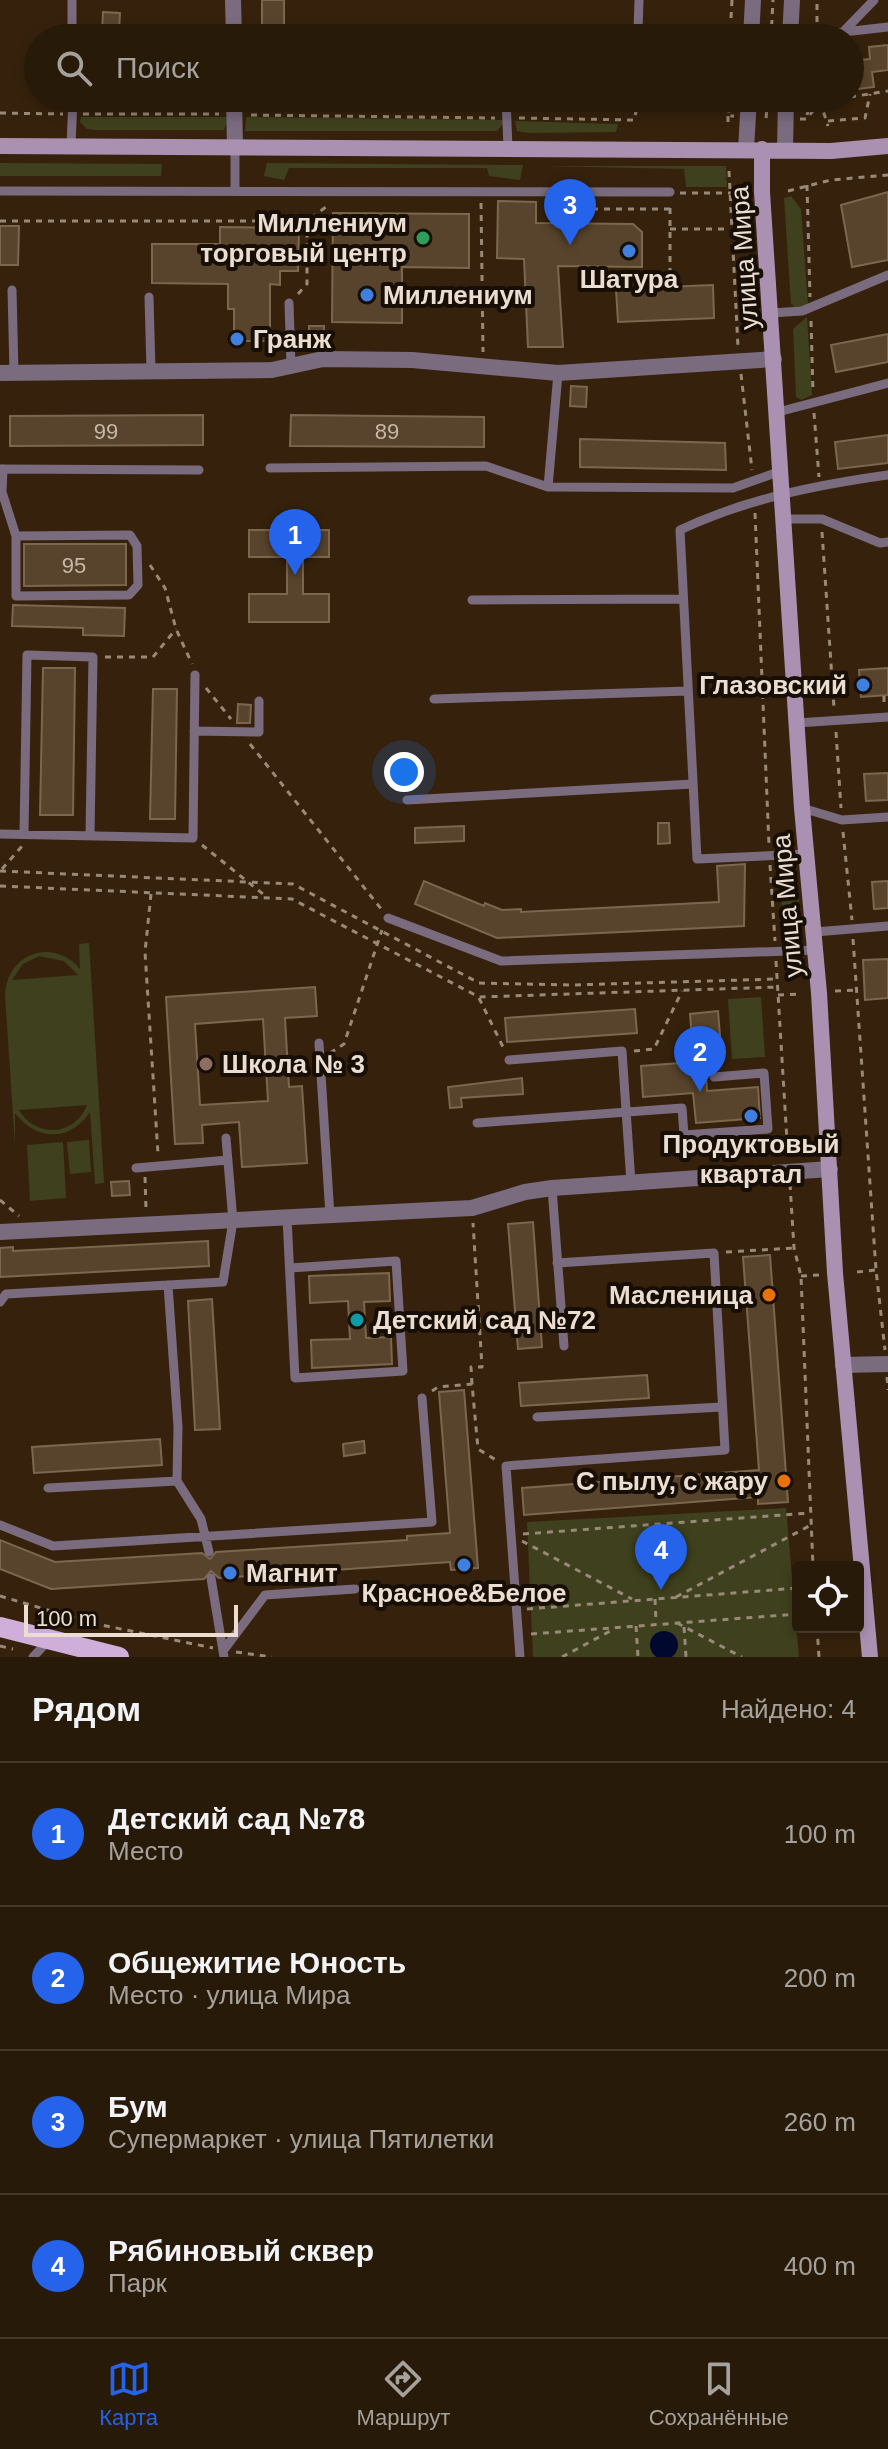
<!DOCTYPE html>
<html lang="ru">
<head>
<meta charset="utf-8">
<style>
	:root { --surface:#281a09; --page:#342717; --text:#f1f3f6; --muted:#a5a19c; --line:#44382a; --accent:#2563eb }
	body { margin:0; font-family:Arial,sans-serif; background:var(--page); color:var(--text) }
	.controls { position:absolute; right:24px; bottom:24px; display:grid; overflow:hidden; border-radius:8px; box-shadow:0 4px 12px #0003 }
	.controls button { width:72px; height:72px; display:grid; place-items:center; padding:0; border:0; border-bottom:2px solid var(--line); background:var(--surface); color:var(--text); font:40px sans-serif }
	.scale { position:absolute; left:24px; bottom:20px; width:214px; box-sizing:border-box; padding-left:8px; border:4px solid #ebddd0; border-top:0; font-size:22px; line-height:28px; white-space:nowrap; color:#ebddd0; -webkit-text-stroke:6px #170e05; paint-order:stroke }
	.you { position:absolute; left:404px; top:772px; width:28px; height:28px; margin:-20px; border:6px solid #fff; border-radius:50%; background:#1a73e8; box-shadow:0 0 0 12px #1a73e833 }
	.badge { display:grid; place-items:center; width:52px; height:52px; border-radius:50%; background:var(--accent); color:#fff; font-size:26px; font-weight:700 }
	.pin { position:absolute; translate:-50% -66px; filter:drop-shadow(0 2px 4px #0008) }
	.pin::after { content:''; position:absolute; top:42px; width:28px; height:24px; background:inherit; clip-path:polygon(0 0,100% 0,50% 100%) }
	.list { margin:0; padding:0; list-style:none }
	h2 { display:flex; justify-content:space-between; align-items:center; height:104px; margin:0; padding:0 32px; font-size:34px }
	h2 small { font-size:26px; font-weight:400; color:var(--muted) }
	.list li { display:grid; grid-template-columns:52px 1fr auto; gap:24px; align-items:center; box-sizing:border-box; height:144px; padding:0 32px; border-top:2px solid var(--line) }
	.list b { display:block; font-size:30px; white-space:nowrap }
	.list p { margin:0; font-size:26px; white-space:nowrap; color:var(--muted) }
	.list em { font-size:26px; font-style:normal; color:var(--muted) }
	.icon { flex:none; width:44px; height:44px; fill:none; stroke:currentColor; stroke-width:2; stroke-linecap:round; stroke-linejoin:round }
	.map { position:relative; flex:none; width:888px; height:1657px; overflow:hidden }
	.search { position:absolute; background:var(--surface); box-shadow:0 4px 12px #0003; left:24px; right:24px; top:24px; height:88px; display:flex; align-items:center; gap:20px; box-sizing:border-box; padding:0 28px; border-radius:44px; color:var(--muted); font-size:30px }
	.sheet { height:680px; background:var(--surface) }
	nav { display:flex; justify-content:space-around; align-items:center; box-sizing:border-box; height:112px; border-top:2px solid var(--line); background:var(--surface); font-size:22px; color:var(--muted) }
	nav a { display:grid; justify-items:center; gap:4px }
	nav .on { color:var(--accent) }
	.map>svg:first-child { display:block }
	.green { fill:#3f401d; fill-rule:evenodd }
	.water { fill:#00082f }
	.building { fill:#58442c; stroke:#7c674e; stroke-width:2; fill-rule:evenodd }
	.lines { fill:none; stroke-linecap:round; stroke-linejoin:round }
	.path { stroke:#998978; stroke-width:3; stroke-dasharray:6 6; stroke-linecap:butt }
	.service { stroke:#7a6b7f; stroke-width:9 }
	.minor { stroke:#7a6b7f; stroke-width:16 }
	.tertiary { stroke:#7a6b7f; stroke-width:16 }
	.secondary { stroke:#aa91b2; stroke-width:16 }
	.primary { stroke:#cfaed9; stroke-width:20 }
	.leisure-dot { fill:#2e9e5b; stroke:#170e05; stroke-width:3 }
	.shop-dot { fill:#3f7fe0; stroke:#170e05; stroke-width:3 }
	.education-dot { fill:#8d6e63; stroke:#170e05; stroke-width:3 }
	.food-dot { fill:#e8710a; stroke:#170e05; stroke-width:3 }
	.culture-dot { fill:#0f9aa8; stroke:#170e05; stroke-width:3 }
	.labels { text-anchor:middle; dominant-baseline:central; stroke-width:8; stroke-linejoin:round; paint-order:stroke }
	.number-label { font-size:22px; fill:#c6b7a7 }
	.poi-label { font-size:26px; font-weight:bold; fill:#ebddd0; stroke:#170e05; text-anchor:start }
	.street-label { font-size:26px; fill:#ebddd0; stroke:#170e05 }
</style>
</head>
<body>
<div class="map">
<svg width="888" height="1657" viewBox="0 0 888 1657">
	<rect width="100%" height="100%" fill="#36220c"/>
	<!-- green -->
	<path class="green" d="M81,117H229L224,130H95L87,129L80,122Z
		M246,117L503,120V124L497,131H245Z
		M515,121L618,124L616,132L528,133L517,131Z
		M0,163L162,164L161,176H0Z
		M267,163L523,165L520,180L489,176L487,168H289L284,180L264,176Z
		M543,166H726L727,187H686L684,169Z
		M791,196L801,209L808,306L796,308L791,304L784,198Z
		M807,317L812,395L801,400L796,397L793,329Z
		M789,862L796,865L801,932L794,940L783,942L780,864Z
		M89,943L104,1183L95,1184L90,1112C70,1142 36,1141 15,1113V1145L5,995C7,953 53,937 80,969L79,944ZM39,956L64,961L78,975L12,980L23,964ZM87,1105C75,1136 36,1139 19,1110Z
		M761,997L765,1057L732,1059L728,999Z
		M89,1140L91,1172L70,1174L67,1142Z
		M63,1142L66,1198L30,1201L27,1145Z
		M786,1508L799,1657H533L527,1522Z"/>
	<!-- water -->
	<path class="water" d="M650 1645a14 14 0 1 1 28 0a14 14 0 1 1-28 0Z"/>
	<!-- building -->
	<path class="building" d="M262,0H284V38H262Z
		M103,12L120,13L119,33L102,32Z
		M888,45V70L872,72L874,87L850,90V61L870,59L869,47Z
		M888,192V260L852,267L841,205Z
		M498,201L536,202V223L633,224L642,232V267L558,266L563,347H528L524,259L497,258Z
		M333,213L469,214V268L402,267V323L332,322Z
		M0,226H19L18,265H0Z
		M220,227L299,228L298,271H280V285L270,284V341H234V309H228V284L152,283V244H220Z
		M713,285L714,318L618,322L616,289Z
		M309,326H324V348L309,350Z
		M888,334V362L836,372L831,345Z
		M571,386L587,387L586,407L570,406Z
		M203,415V445L10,446V416Z
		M291,415L484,417V447L290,446Z
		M888,435V463L838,469L835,442Z
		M580,439L725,443L726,470L580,467Z
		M249,530H329V557H303V594H329V622H249V594H287V557H249Z
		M24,544H126V585L24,586Z
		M13,605L125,608L124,636L83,635V628L12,626Z
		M43,668H75L73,815H40Z
		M888,668V695L861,697L859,670Z
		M153,689H177L175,819H150Z
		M238,704L251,705L250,723H237Z
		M888,773V800L866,801L864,774Z
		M658,823H669L670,843L658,844Z
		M464,826V841L415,843V828Z
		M745,864L744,926L497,938L415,904L424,881L484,906L485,903L502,910L521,909V912L719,902L717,866Z
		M888,881V908L874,909L872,882Z
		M888,959V998L865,1000L863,960Z
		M315,987L317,1016L285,1018L289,1087L302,1086L307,1163L242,1167L239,1122L202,1125L203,1143L175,1144L166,997ZM263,1019L268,1101L200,1105L195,1024Z
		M635,1009L637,1033L507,1042L505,1018Z
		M718,1011L722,1060L705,1061L707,1091L758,1087L760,1118L696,1123L693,1093L643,1097L641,1066L694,1062L690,1014Z
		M522,1078L523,1094L461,1098L462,1107L450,1108L448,1087Z
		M129,1181L130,1195L112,1196L111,1182Z
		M533,1222L542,1347L518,1349L508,1224Z
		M208,1241L209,1266L0,1277V1248L13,1247V1251Z
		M770,1255L788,1502L758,1504V1497L524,1515L522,1488L759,1470L743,1257Z
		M389,1273L390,1301L364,1302L366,1338L391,1337L392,1364L312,1368L311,1340L350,1339L348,1301L310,1303L309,1276Z
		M212,1299L220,1429L195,1430L188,1301Z
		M647,1375L649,1398L521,1406L519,1383Z
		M464,1390L478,1568L451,1570L450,1562L219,1578L211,1571L204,1579L51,1589L0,1569V1540L55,1562L202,1553L210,1559L216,1552L407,1540V1536L450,1533L439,1392Z
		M160,1439L162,1465L34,1473L32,1447Z
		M364,1441L365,1453L344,1456L343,1444Z"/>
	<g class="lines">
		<!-- path -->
		<path class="path" d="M731,18L732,0
			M817,22V0
			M771,38L773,0
			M850,97L888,91
			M820,101L828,126
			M0,113L63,114
			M83,114H219
			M251,115L495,118
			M807,115L811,98
			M728,116V127
			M519,118L634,120L638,103H730L728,116H734
			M766,118L768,98
			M800,119H807L820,101L843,98
			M828,121L865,118L870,94
			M729,171L738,347
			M807,185L810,297
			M788,191L831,180L888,175
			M680,193H746
			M481,203L483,352
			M549,204V209H670
			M0,221H307L330,204
			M670,229H730
			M670,286V202
			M298,294L307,284V221
			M811,321L813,393
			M741,374L752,470
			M814,413L819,477
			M755,513L769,845
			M822,532L834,708
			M150,565L165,588L176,629L192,664
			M105,657H153L176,629
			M206,688L231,719
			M884,696V708
			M836,732L841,808
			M250,744L382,910
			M843,832L852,920
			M202,845L268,898
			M770,865L775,941
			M2,869L23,845
			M0,871L293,884L479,983L572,985L777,979
			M0,886L292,899L479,997L778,987
			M151,894L145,952L158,1154
			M853,939L876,1270L885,1350
			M776,961L788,1157
			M835,991L856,990
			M778,995L801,994
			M479,998L504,1049
			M634,1051L654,1049L682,991
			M330,1053L344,1044L382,930
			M145,1177L146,1209
			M790,1184L794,1248L801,1276L813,1567
			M0,1200L19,1216
			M726,1252L794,1248
			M857,1272L876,1270
			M801,1276L820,1275
			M887,1377L888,1390
			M472,1384L471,1367H482L473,1223
			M432,1391L438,1387L472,1384L478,1449L496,1460
			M523,1534L810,1513
			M522,1541L632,1599
			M0,1596L92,1623L213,1648
			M676,1597L811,1525
			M655,1599L656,1623
			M527,1609L798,1588
			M677,1623L742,1657
			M636,1626L638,1657
			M684,1627L686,1657
			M817,1627L819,1657
			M531,1634L798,1614
			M0,1646L13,1649
			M236,1652L272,1657
			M562,1657L614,1629"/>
		<!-- service -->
		<path class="service" d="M72,0V38
			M638,30L639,0
			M843,32L874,0
			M514,38L524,29L751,30
			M790,38L888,27
			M506,98L508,148
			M71,145L73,98
			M0,191L670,192
			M235,191V147
			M12,290L14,373
			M149,297L151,371
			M289,303L291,366
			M771,313L802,311L888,275
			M778,412L888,383
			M270,468L486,466L548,487L733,488L781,471
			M0,469L199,470
			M3,469L2,492L16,536
			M548,487L558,373
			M784,519H822L880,543L888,542
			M130,535L137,546L138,585L129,595L16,596V536Z
			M472,600L683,599
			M434,699L688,691
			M797,723L888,717
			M194,731L259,732V701
			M407,800L693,784
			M802,808L842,820L888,817
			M0,834L193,838L195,675
			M24,834L27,655L93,657L90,836
			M805,854L697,859L680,530C746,499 816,485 888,475
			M388,918L501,961L816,950
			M815,932L888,926
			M319,1043L330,1216
			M509,1060L622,1051L631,1183
			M477,1123L682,1108L684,1135L768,1129L764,1073L714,1077
			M136,1168L228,1160
			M552,1188L564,1346
			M287,1218L295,1378L403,1371L396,1261L290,1268
			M168,1285L178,1427L177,1481L201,1519L209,1552
			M0,1302L6,1294L223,1282L233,1221L226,1138
			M537,1417L722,1407
			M48,1488L177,1481
			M0,1525L53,1546L432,1522L422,1398
			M211,1578L224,1657
			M223,1651L265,1595L355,1589
			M33,1657L48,1641
			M520,1657L506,1466L725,1450L714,1253L557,1263"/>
		<!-- minor -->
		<path class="minor" d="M233,0L234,38
			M234,98L235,147
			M0,373L272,370L323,359L412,360L558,373L774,359
			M0,1232L472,1208L525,1192L552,1188L830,1169
			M843,1365L888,1364"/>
		<!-- tertiary -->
		<path class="tertiary" d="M751,38L753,0
			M790,38L792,0
			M746,149L749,98
			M785,149L786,98"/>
		<!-- secondary -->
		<path class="secondary" d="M0,146L831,151L888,146
			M762,149V192L802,808L819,993L835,1273L870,1657"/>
		<!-- primary -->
		<path class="primary" d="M0,1627L119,1657"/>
	</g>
	<!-- markers -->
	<circle class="leisure-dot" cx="423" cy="238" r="8"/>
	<g class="shop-dot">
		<circle cx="629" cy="251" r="8"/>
		<circle cx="367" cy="295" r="8"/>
		<circle cx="237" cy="339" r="8"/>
		<circle cx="863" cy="685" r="8"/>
		<circle cx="751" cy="1116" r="8"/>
		<circle cx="464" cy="1565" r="8"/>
		<circle cx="230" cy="1573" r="8"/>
	</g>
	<circle class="education-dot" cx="206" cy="1064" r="8"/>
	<g class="food-dot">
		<circle cx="769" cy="1295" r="8"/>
		<circle cx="784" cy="1481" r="8"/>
	</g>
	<circle class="culture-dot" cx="357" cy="1320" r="8"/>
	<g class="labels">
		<!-- number labels -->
		<g class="number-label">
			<text x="106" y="431">99</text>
			<text x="387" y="431">89</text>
			<text x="74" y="565">95</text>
		</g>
		<!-- poi labels -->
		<g class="poi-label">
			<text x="407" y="223" text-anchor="end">Миллениум<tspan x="407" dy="30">торговый центр</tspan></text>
			<text x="629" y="279" text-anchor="middle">Шатура</text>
			<text x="383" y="295">Миллениум</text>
			<text x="253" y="339">Гранж</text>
			<text x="847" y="685" text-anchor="end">Глазовский</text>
			<text x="222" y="1064">Школа № 3</text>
			<text x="751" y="1144" text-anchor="middle">Продуктовый<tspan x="751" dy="30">квартал</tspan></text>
			<text x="753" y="1295" text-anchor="end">Масленица</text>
			<text x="373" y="1320">Детский сад №72</text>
			<text x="768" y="1481" text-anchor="end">С пылу, с жару</text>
			<text x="246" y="1573">Магнит</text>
			<text x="464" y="1593" text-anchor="middle">Красное&amp;Белое</text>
		</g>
		<!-- street labels -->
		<g class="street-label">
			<text transform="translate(744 258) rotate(-94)">улица Мира</text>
			<text transform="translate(787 906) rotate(-95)">улица Мира</text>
		</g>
	</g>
</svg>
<div class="controls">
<button><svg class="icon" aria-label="locate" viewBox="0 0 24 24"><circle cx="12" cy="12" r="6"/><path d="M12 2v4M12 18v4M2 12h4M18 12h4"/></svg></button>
</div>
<div class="scale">100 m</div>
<div class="you"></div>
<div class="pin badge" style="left:295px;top:575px">1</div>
<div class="pin badge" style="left:700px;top:1092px">2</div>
<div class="pin badge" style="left:570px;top:245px">3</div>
<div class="pin badge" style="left:661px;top:1590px">4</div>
<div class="search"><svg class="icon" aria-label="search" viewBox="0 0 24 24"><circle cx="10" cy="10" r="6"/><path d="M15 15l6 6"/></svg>Поиск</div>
</div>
<section class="sheet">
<h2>Рядом<small>Найдено: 4</small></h2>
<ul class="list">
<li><span class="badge">1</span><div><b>Детский сад №78</b><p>Место</p></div><em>100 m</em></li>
<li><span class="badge">2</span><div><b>Общежитие Юность</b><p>Место · улица Мира</p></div><em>200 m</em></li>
<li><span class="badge">3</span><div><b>Бум</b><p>Супермаркет · улица Пятилетки</p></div><em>260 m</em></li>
<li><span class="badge">4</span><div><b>Рябиновый сквер</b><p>Парк</p></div><em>400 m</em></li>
</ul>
</section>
<nav>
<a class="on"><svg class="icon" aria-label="map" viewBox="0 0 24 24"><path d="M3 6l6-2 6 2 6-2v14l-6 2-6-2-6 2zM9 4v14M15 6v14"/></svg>Карта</a>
<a><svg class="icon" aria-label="directions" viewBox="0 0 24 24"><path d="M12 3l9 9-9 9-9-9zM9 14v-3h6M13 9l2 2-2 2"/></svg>Маршрут</a>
<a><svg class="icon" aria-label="saved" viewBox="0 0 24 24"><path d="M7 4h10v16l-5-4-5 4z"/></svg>Сохранённые</a>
</nav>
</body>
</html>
